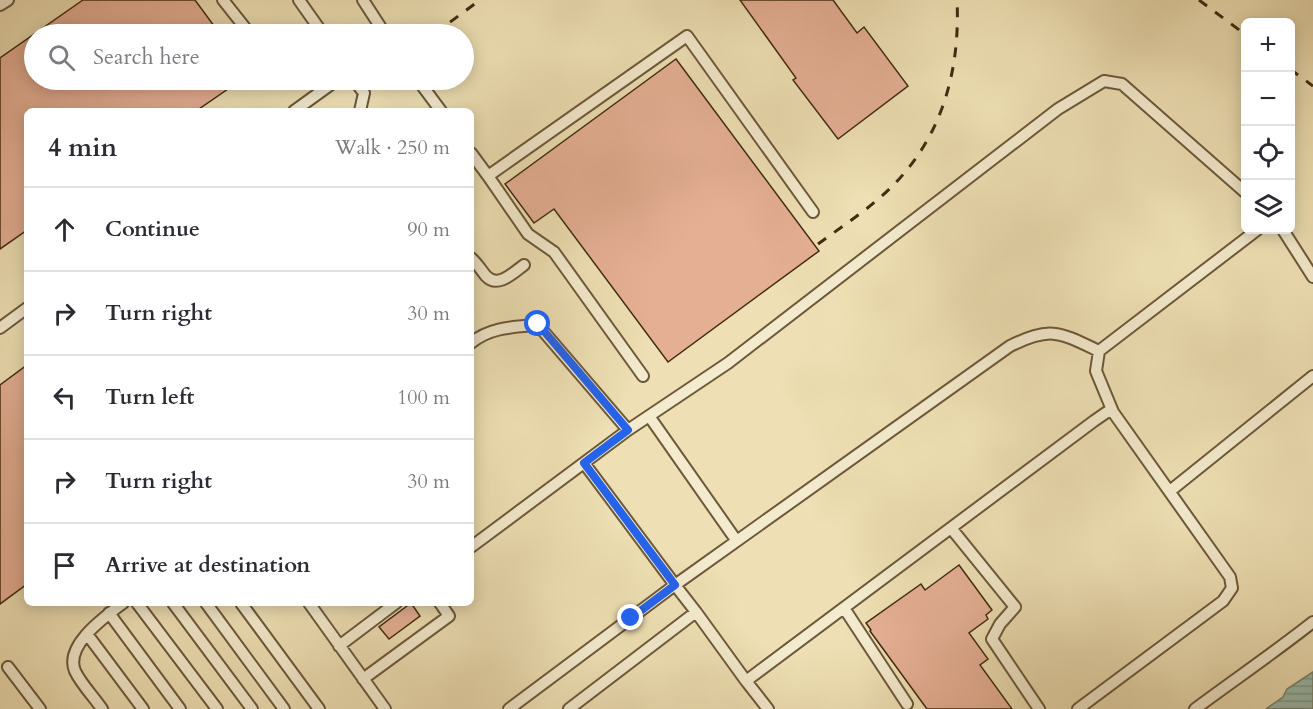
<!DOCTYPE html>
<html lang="en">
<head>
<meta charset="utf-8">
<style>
	:root { --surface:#fff; --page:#f2f2f3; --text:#2b2b33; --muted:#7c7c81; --line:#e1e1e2 }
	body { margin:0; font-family:Cardo,serif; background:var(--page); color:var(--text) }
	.controls { position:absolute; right:18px; top:18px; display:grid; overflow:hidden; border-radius:9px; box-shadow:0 3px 15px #0003 }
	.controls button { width:54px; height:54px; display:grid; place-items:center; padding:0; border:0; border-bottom:2px solid var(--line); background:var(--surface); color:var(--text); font:30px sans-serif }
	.stop { position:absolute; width:18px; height:18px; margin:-14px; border:4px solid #2563eb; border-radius:50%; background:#fff }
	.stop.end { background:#2563eb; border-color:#fff; box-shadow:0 2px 6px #0008 }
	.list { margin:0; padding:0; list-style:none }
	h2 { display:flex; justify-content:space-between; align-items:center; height:78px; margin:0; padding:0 24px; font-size:26px }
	h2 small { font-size:20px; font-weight:400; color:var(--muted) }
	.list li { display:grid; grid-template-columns:39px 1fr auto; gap:18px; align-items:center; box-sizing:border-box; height:84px; padding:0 24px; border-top:2px solid var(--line) }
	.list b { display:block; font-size:22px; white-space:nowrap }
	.list em { font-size:20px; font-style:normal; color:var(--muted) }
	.icon { flex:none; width:33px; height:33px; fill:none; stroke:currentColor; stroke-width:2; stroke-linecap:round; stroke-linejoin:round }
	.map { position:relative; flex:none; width:1313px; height:709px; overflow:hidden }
	.search { position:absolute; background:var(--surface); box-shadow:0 3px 15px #0003; left:24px; top:24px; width:450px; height:66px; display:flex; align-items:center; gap:15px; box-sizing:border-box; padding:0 21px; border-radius:33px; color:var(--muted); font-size:22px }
	.panel { position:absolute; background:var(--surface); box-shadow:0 3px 15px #0003; left:24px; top:108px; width:450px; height:498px; border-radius:9px }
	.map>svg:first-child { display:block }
	.water { fill:url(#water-rules); stroke:#76836f; stroke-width:1.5 }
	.building { fill:#e5af94; stroke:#412b11; stroke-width:1.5 }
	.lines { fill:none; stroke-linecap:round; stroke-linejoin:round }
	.minor-casing { stroke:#6c583a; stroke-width:14 }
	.minor { stroke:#f4ebce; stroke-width:10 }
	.rail { stroke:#412b11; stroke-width:3; stroke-dasharray:10 10; stroke-linecap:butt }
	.route { stroke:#2563eb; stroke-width:8 }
</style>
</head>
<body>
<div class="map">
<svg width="1313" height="709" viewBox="0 0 1313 709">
	<defs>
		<pattern id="water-rules" width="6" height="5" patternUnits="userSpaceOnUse" patternTransform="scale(1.5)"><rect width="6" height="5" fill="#99bdae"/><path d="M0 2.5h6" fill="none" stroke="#7e9a8c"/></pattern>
	</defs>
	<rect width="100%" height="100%" fill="#eee0b4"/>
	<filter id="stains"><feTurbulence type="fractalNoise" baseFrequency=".00333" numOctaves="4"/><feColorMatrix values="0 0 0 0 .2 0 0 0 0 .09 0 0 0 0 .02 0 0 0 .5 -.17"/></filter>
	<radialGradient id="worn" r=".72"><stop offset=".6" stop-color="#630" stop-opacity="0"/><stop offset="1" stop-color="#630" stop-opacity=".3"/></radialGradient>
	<!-- water -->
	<path class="water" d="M1313,672V709H1266L1283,697L1287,689Z"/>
	<!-- building -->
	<path class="building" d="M83,0H195L220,34H34V80H241L196,111H27V230L0,249V58Z
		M740,0H833L857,33L864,27L908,86L838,139L793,80L796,78Z
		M676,59L819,251L668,362L554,209L534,223L505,184Z
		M27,365V584L0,604V385Z
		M959,565L992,610L986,615L988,619L969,633L988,659L980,665L1012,709H927L870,631L871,630L866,623L921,584L925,590Z
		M411,603L420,616L389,639L379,627Z"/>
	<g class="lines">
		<defs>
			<path id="minor" d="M223,0L250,34
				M299,0L323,34
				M363,0L385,34
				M0,5L8,0
				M354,80L364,93L360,111
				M418,80L441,111
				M294,111L337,80
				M471,153L488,176L687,36L813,212
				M488,176L528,234L554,252L643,376
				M1283,230L1313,277
				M471,258C477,263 481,270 486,276C498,289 514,272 524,265
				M0,328L27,308
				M471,343C490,327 514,327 538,325L628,430L728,363L1058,109L1104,81L1122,84L1246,193
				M1113,412L1096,371L1099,351L1257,230
				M649,416L736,540
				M1170,491L1313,376
				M951,528L1015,607L1000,624L992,639L1039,709
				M471,547L628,430
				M137,603L217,709
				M173,603L252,709
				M206,603L284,709
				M241,603L319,709
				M309,603L385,709
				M844,608L907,704
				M696,612L675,585L1010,346C1051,326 1059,332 1099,351
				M109,613L180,709
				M87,634L143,709
				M339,646L396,603
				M8,667L40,709
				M363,679L449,616L440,603
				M746,681L768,709
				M102,709C94,697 81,684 75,671C64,645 106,616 123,603
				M509,709L675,585L584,463
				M569,709L696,612L746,681L1094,421L1107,412H1113L1230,577L1232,588L1223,601L1078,709
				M1195,709C1234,680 1275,652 1313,622"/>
		</defs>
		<!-- minor casing -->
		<use href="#minor" class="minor-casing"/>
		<!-- minor -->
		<use href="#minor" class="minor"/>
		<!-- rail -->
		<path class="rail" d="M1199,0L1246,35
			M434,34L480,0
			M1290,69L1313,86
			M818,244C848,222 882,201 906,171C946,123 960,62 957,0"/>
	</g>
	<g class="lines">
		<!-- route -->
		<path class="route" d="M538,324L628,430L584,463L675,585L631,618"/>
	</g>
	<rect width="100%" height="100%" filter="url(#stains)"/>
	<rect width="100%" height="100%" fill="url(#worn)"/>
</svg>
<div class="controls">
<button>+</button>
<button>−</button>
<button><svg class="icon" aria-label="locate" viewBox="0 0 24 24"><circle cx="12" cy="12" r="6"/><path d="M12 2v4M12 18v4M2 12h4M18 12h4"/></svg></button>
<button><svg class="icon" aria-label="layers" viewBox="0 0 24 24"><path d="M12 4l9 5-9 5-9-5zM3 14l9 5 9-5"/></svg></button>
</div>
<div class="stop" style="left:538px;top:324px"></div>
<div class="stop end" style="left:631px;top:618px"></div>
<div class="search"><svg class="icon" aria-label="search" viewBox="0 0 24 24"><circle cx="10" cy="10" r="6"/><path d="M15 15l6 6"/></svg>Search here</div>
<section class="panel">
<h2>4 min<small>Walk · 250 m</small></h2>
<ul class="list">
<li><svg class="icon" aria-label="ahead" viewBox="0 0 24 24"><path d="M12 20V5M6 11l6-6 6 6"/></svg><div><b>Continue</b></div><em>90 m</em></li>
<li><svg class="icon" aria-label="right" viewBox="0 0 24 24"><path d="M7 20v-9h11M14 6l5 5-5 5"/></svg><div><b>Turn right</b></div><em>30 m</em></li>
<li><svg class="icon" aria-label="left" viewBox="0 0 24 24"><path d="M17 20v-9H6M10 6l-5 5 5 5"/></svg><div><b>Turn left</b></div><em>100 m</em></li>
<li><svg class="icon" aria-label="right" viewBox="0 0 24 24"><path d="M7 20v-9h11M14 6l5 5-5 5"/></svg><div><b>Turn right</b></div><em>30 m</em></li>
<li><svg class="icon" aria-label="arrive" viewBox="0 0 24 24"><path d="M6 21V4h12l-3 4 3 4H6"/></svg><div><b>Arrive at destination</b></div></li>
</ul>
</section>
</div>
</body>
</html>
